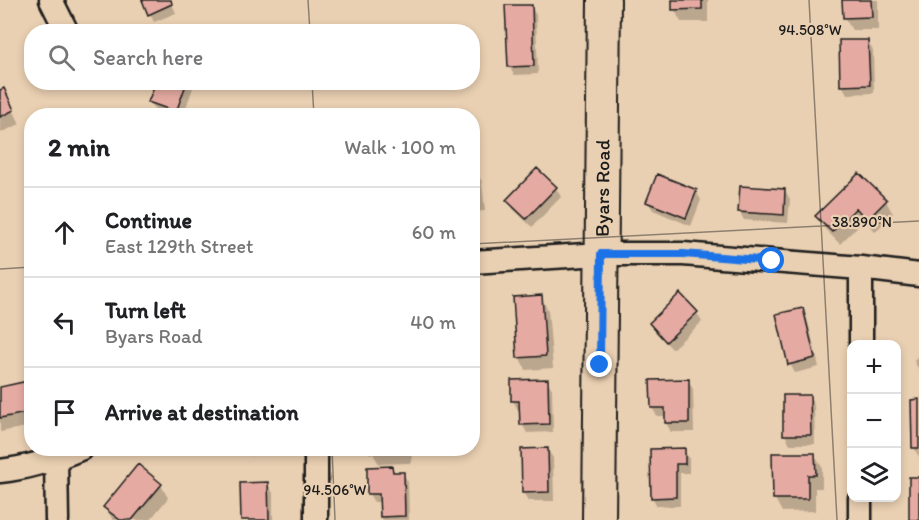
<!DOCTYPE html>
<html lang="en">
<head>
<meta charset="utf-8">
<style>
	:root { --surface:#fff; --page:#f6f6f6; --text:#202124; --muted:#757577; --line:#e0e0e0 }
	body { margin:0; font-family:Itim,sans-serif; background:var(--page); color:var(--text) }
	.controls { position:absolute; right:18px; bottom:18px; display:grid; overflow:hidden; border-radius:12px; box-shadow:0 3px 9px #0003 }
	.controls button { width:54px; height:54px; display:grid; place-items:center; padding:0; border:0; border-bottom:2px solid var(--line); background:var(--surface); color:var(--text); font:30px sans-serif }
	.stop { position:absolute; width:18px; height:18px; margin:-14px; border:4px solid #1a73e8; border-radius:50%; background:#fff }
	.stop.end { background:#1a73e8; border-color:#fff; box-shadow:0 2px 6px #0008 }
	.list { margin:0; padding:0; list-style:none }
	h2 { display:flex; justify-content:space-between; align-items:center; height:78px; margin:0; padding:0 24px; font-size:26px }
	h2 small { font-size:20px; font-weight:400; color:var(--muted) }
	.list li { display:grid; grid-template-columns:39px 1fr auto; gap:18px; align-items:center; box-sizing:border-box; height:90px; padding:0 24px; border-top:2px solid var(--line) }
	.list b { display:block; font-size:22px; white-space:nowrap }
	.list p { margin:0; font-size:20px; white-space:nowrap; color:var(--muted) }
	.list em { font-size:20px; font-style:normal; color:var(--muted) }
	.icon { flex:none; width:33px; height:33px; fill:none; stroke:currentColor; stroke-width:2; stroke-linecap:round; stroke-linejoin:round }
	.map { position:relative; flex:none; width:919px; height:520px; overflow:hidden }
	.search { position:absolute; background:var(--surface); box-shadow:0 3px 9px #0003; left:24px; top:24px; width:456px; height:66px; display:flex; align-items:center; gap:15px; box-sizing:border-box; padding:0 21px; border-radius:24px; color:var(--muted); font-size:22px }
	.panel { position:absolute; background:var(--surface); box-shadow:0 3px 9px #0003; left:24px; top:108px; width:456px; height:348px; border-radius:24px }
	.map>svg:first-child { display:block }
	.shadow { fill:#0003 }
	.building { fill:#e5aba2; stroke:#1c1c1c; stroke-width:1.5 }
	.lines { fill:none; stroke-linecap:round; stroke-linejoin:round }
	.street-casing { stroke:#1c1c1c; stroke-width:27 }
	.secondary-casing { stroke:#1c1c1c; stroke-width:36 }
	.street { stroke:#ead0b2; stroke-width:22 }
	.secondary { stroke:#ead0b2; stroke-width:32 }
	.route { stroke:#1a73e8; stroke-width:8 }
	.ticks { fill:none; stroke:#1c1c1c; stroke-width:1.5; stroke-opacity:0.45 }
	.labels { text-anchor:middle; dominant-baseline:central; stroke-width:4.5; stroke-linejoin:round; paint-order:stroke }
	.street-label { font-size:20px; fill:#1c1c1c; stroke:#ead0b2 }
	.ticks-label { font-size:15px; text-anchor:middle; fill:#1c1c1c; stroke:#ead0b2; stroke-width:4.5; stroke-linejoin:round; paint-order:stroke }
</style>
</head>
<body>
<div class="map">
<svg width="919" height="520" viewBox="0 0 919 520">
	<rect width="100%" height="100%" fill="#ead0b2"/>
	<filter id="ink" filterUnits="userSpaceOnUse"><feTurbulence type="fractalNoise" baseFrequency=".0167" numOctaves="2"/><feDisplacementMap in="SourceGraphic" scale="12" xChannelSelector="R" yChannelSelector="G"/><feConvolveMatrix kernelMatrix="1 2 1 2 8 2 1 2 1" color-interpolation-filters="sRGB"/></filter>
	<g filter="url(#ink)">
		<!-- shadow -->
		<path class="shadow" d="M143,0H170L176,13L154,22Z
			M670,0H708V22H681L674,9V2Z
			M844,0H878V30H852L844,17Z
			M531,6L536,15L538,74L514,75L509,66Z
			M868,41L873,50L874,93L847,94L842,85Z
			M157,82H195L183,116H169L155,110L150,102Z
			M0,91L10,103L20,124L0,133Z
			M472,169H475L482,182L485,211L472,212Z
			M556,188L561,197L532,227L513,209L508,200Z
			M785,190L790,199L788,223L744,220L739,211Z
			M696,191L701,200L691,226L653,210L648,202Z
			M886,201L893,214L875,232L864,220L840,244L825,229L817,217Z
			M680,295L697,313L702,322L672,349L655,331L650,323Z
			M541,297L548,310L553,368L526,370L519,357Z
			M802,309L807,318L819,367L795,373L790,364Z
			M919,354V370L914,361Z
			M547,380L552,389L553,432L527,433L522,424L521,410H518L513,401Z
			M688,381L693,389L694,432H671L666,423V416H657L652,408Z
			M28,383L32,390V426L0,432V388Z
			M784,396H809L814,405L815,444H790L785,435Z
			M919,401V457L914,448Z
			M248,448H273L252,456Z
			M371,448H411L412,463L379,464L372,452Z
			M548,450L553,458L554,501H528L523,492Z
			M684,450L689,459V473H680V506H657L652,497Z
			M814,454L822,467V488H815V511L782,512L775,499Z
			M392,467L395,473H403L408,482L409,520H383L381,517V502H374L369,494Z
			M268,484L273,493V520H242Z
			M161,485L168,498L150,520H113L105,507Z"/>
		<!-- building -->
		<path class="building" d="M142,0H171L172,4L148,15Z
			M672,0H702V9L672,10Z
			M842,0H871L872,17L843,18Z
			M505,5H532L534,66L508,67Z
			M839,40H868L870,85L840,86Z
			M156,82H187L176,112L148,102Z
			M4,88L14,110L0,117V90Z
			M475,167L478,198L472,199V168Z
			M537,168L557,187L526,219L506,200Z
			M859,173L887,200L867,220L856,208L832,232L815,216Z
			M657,174L697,190L686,218L646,202Z
			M740,186L785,189L784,215L738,212Z
			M680,293L698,312L666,342L649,323Z
			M542,295L546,356L517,358L513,297Z
			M803,308L815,358L788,365L776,314Z
			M548,379L549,424L520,425L519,401H511V380Z
			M689,379V423H665V408H651L650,380Z
			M28,381L32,396V412L0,418V387Z
			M783,395H810L811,435H783Z
			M919,399V448H912L911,400Z
			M370,448H405V450L370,452Z
			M548,448L549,492L522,493L521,449Z
			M685,448V464H676V497L651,498L650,449Z
			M772,453H815L816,475H808V499H773Z
			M138,464L162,484L132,520H120L103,507Z
			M392,466L393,472H404L405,516L380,517L379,494H367V467Z
			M909,477H919V520H909Z
			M268,482L269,520H241L240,483Z"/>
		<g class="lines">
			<defs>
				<path id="street" d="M51,0L67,32
					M472,262L601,254H683L861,268L919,275
					M861,344V268
					M316,448V520
					M56,458L57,520
					M0,471C28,468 56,459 82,448
					M860,520V498"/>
				<g id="secondary">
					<path id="s1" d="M599,520L604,0"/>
				</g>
			</defs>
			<!-- street casing -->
			<use href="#street" class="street-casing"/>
			<!-- secondary casing -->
			<use href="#secondary" class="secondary-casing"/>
			<!-- street -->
			<use href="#street" class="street"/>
			<!-- secondary -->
			<use href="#secondary" class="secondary"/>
		</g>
	</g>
	<g class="lines" filter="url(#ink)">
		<!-- route -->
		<path class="route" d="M600,365L601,254H683L772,261"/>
	</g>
	<!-- ticks -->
	<path class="ticks" d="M308,0L310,32M809,0L837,520M312,82L314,116M472,244L919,221M0,269L32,267M332,448L335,520"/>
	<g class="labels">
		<!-- street labels -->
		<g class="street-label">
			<text stroke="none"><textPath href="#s1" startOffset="332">Byars Road</textPath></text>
		</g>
	</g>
	<g class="ticks-label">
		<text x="810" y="35">94.508°W</text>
		<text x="862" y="227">38.890°N</text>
		<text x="335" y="495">94.506°W</text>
	</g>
</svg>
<div class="controls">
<button>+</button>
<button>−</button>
<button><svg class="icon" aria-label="layers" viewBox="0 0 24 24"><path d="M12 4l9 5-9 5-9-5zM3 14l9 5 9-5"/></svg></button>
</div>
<div class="stop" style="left:772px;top:261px"></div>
<div class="stop end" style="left:600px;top:365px"></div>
<div class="search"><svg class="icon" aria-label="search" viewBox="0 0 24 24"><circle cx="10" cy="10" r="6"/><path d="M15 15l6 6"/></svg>Search here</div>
<section class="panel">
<h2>2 min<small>Walk · 100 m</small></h2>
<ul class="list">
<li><svg class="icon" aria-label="ahead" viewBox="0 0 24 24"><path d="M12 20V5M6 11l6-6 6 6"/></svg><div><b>Continue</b><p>East 129th Street</p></div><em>60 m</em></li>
<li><svg class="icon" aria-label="left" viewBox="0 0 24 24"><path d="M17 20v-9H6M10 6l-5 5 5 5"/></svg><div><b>Turn left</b><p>Byars Road</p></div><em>40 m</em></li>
<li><svg class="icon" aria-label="arrive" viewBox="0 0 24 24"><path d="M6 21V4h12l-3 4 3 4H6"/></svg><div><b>Arrive at destination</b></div></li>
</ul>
</section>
</div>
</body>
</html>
